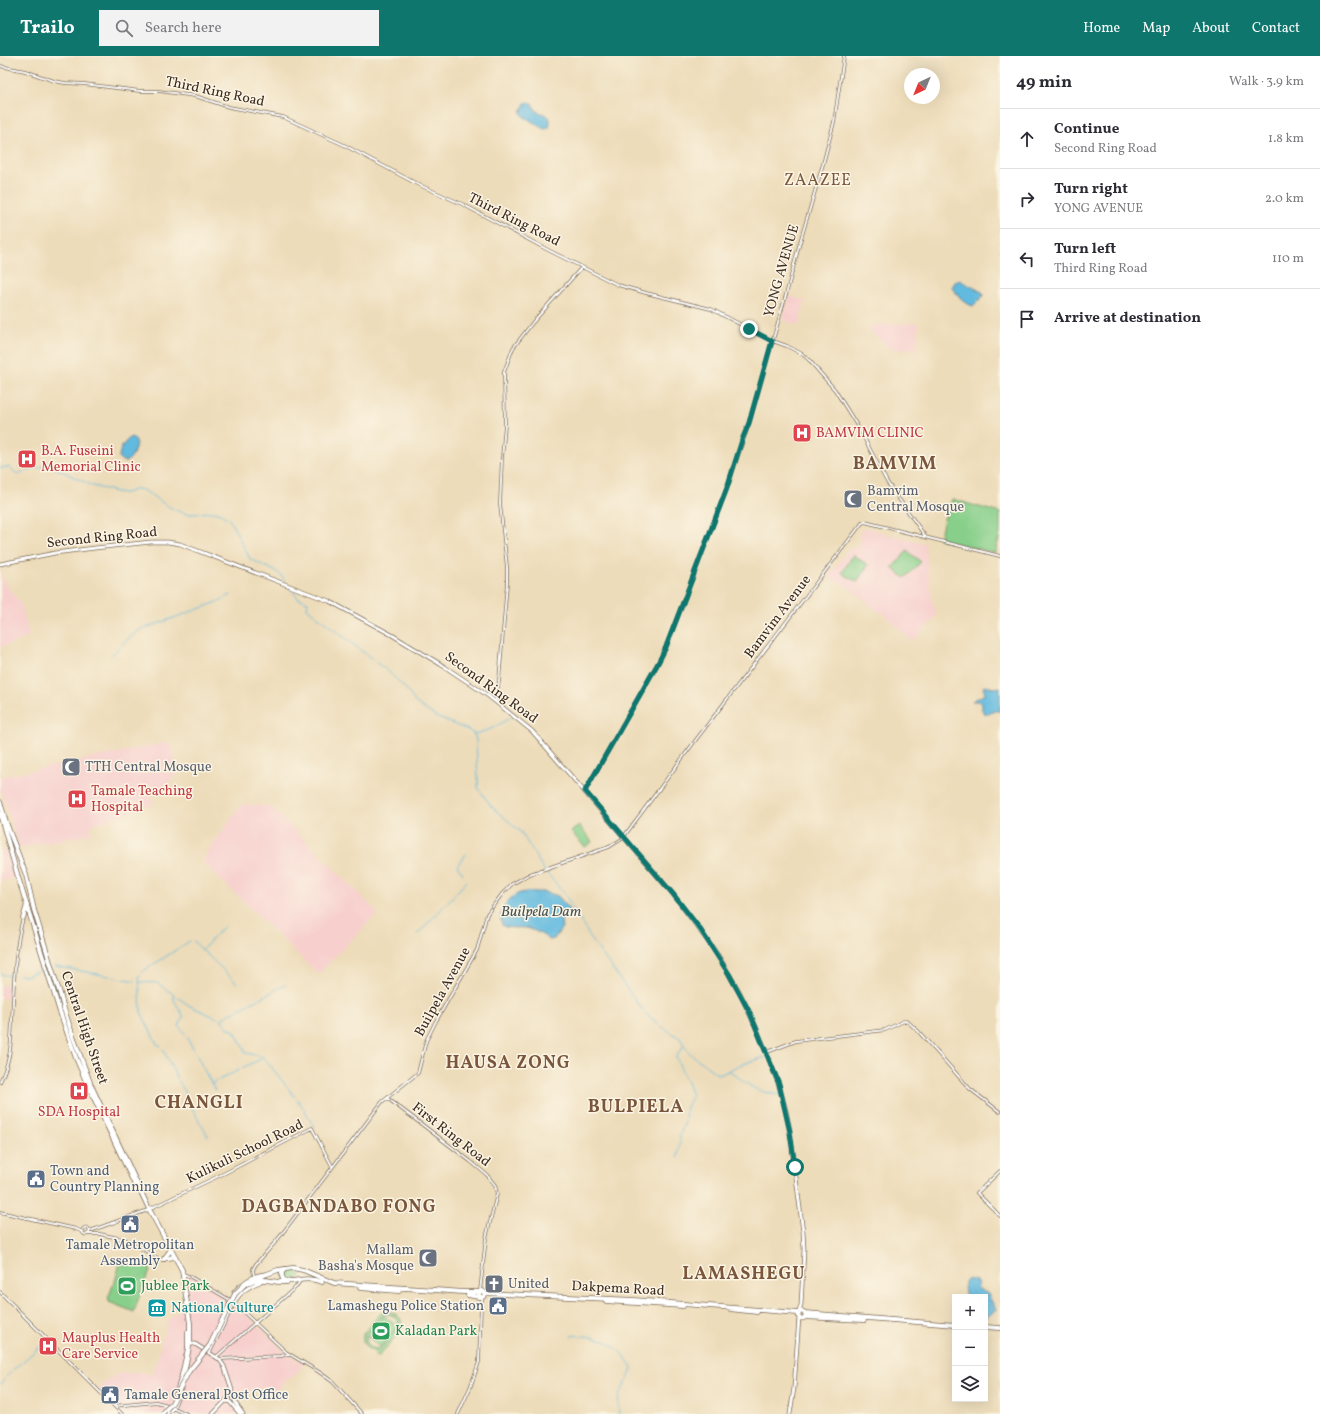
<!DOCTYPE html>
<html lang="en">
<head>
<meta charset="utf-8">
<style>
	:root { --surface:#fff; --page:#f2f2f3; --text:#2b2b33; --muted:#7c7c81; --line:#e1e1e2; --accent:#0f766e }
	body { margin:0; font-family:Vollkorn,serif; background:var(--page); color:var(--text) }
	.controls { position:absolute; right:12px; bottom:12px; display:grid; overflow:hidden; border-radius:0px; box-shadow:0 4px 16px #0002 }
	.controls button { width:36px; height:36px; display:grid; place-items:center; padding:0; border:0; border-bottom:1px solid var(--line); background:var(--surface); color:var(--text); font:20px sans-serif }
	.compass { position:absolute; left:904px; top:12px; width:36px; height:36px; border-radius:50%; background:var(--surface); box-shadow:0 4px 16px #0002; rotate:223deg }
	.stop { position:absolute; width:12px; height:12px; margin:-9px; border:3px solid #0f766e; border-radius:50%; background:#fff }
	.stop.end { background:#0f766e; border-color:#fff; box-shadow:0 1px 4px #0008 }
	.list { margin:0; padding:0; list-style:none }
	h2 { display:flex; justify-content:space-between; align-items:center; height:52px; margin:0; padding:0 16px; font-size:17px }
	h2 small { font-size:13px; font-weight:400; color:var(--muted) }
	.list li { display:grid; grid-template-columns:26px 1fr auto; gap:12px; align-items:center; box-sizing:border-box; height:60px; padding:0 16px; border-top:1px solid var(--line) }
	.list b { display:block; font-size:15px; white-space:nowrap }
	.list p { margin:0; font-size:13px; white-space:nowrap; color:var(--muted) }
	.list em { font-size:13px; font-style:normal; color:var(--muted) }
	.icon { flex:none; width:22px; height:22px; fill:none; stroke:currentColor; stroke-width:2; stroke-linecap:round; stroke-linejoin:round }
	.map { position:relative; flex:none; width:1000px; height:1358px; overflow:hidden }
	header { display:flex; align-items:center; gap:24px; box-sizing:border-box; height:56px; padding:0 20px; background:var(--accent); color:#fff }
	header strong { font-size:19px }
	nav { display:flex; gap:22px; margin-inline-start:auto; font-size:14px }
	.search { width:280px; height:36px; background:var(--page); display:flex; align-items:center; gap:10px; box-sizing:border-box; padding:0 14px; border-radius:0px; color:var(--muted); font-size:15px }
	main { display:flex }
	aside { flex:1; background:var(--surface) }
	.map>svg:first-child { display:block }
	.built { fill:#f7d0ce }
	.green { fill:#87cf8a; stroke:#617c54; fill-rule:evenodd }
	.water { fill:#62badf; stroke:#4e727e }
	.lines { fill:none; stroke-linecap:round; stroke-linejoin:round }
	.stream { stroke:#62badf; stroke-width:1 }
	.minor-casing { stroke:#796854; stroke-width:3.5 }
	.major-casing { stroke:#796854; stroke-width:4.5 }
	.highway-casing { stroke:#796854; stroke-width:5.5 }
	.minor { stroke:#fff; stroke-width:2 }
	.major { stroke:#fff; stroke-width:3 }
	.highway { stroke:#fff; stroke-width:4 }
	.highway-bridge-casing { stroke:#796854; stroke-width:5.5; stroke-linecap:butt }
	.highway-bridge { stroke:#fff; stroke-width:4 }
	.route { stroke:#0f766e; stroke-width:5 }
	.labels { text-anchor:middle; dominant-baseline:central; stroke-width:3; stroke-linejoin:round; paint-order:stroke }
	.street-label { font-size:14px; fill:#3b2a1e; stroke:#fcf5e5 }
	.health-label { font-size:14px; fill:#be3a42; stroke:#fcf5e5; text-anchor:start }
	.worship-label { font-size:14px; fill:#5b616d; stroke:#fcf5e5; text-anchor:start }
	.service-label { font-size:14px; fill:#4e5e75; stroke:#fcf5e5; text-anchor:start }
	.leisure-label { font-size:14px; fill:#27864d; stroke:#fcf5e5; text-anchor:start }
	.culture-label { font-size:14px; fill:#0d838f; stroke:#fcf5e5; text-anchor:start }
	.water-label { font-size:15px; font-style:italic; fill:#475558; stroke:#fcf5e5 }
	.quarter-label { font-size:16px; letter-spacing:1px; fill:#79563c; stroke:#fcf5e5 }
	.district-label { font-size:18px; font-weight:bold; letter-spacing:1px; fill:#79563c; stroke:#fcf5e5 }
</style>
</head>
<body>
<header>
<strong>Trailo</strong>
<div class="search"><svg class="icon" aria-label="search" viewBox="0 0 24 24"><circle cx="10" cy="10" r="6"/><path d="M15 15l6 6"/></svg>Search here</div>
<nav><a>Home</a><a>Map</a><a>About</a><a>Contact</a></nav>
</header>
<main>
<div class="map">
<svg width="1000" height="1358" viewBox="0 0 1000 1358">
	<rect width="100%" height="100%" fill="#fcf5e5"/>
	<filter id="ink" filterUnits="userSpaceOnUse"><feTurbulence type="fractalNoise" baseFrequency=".025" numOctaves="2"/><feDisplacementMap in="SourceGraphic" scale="8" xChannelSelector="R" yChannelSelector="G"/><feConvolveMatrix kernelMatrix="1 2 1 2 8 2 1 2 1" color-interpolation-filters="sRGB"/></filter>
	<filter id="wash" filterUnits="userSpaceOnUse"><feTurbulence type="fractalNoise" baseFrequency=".012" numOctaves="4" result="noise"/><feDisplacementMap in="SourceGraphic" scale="16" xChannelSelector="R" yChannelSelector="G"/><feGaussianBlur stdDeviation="0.9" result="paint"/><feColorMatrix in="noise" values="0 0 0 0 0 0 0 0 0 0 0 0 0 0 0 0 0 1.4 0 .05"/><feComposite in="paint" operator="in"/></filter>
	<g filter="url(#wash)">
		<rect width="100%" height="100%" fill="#eddcb9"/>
		<!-- built -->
		<path class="built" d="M790,240L805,245L799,268L798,269L782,264Z
			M917,267L919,268L916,294L891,293L866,272L879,269Z
			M865,471L896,481H899L925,488L932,546L937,560L912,585L882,556L880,557L847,530L828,521L851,491L856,494L861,481L858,479Z
			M0,516L4,526L21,548L29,580L10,588L0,591Z
			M169,686L178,717L166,729L149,737L153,748L90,770V778L19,792L0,732V721Z
			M244,748L270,750L378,857L318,918L203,806L204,802L239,752Z
			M6,793L15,821L0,826V795Z
			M1,928L8,929L11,931V943L0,942Z
			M185,1217L199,1223L221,1237L244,1255L286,1297L304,1308L293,1321L285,1324L275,1337L263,1330L237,1343L241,1354L237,1358H122L98,1332L117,1318L138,1316L153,1319L166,1270L170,1262L184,1252Z"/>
		<!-- green -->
		<path class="green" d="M952,443L1000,457V478L995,497L939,483L944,463Z
			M907,495L921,506L905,522L892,512Z
			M853,499L868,509L857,526L842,517Z
			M579,769L592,786L585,791L571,776Z
			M130,1203L151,1212L142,1232L134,1256L109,1246V1244L108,1243L113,1229H114L121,1204Z
			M292,1214L299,1215L301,1220L299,1223L288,1225L283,1220L285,1215Z
			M386,1255C395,1256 406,1263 400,1274C395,1284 385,1292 378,1301L375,1299L376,1296C366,1294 362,1288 363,1278L381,1257ZM387,1258C394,1259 399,1263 398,1271L384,1260L367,1280L380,1291L397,1272L381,1292C375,1294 370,1292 367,1287L366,1279L383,1260Z"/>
		<!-- water -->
		<path class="water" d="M530,46C532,49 534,51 536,54C544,61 553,55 549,72L544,73L523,60L521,56L525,47Z
			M959,224L982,236L983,240L973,250C965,248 956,238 952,231L955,226Z
			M132,381L136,384C136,392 133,404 124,406L119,402C119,394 124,385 132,381Z
			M985,630L995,632L1000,631V655H993L989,658L984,657L982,654V648L978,645H972L985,638L983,631Z
			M545,836L558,840L569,853L566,859L561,865L562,872L554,883L550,884C543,879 535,874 526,872C518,871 511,873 503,870C496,859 507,841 520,837C527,835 537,836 545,836Z
			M967,1223L976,1225L978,1229L977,1232L988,1238L996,1254L985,1262V1241H966C964,1235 963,1228 967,1223Z"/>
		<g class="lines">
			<!-- stream -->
			<path class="stream" d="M0,412L9,411L17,418L35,412L51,410L93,430L120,437H126L138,433L143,434C157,442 172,456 189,458C197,459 209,454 217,457C222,458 226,462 230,464L250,503L277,516L282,520L286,527
				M289,531L298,542L308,546L307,551L309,554L390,617L406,633L416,647L436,661L468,674L474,678L476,684L478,726V732L492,751L521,776L544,814L564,837L593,886L644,956
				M112,599L125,585L140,574L215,547L231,539
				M474,678C489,676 499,668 512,661
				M463,818L457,810L466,798
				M417,877H419L467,825
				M215,879L225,870
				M193,885L237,927
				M202,894L214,881
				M55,910L135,925
				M0,918L12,920
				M20,919L26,920L44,912
				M139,926L157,927L190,950L217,962
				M285,929L221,963L228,972L235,975L246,997L261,1000L265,1003L295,1041
				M174,940V944L183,959V962L179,970L185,978
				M646,958L664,972L680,982L689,997L717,1018H722L739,1009L766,1001
				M187,982L194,994
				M684,989L676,1001L691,1036L692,1041L686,1051L685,1063
				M161,990L157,988L141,956L139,920L145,914L190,885
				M163,993L177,1022
				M195,996L202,1010
				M203,1012L215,1034
				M242,1012L263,1002
				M727,1015H730C750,1030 755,1036 780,1039
				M219,1024L239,1014
				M179,1025L186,1039
				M212,1028L216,1025
				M186,1041L203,1072
				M297,1043L304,1053L314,1071
				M204,1073L208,1080
				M680,1084V1079L685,1066
				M678,1101L680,1086
				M571,1280C575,1279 579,1280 583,1280C607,1281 619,1292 632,1311C630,1322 624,1329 620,1338C617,1345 619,1351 619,1358
				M13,1314L42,1289
				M6,1321L11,1316
				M0,1328L4,1324"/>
		</g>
	</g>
	<g filter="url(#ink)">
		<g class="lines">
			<defs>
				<path id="minor" d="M0,10L25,15L54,25L65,27L84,28L140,35H159L195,40L229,51L283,61L344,89L417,128L462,148L548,194L618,229L646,237L711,253L770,284L787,290L802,298L809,304L835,334L861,376L887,426L925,480
					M496,645L499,625L507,527V511L500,448L502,402L505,369L504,316L513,292L533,266L582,211
					M585,735L663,598L727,432L749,367L787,235L800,186L823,108L834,66L844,0
					M767,996L796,985L885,974L906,964L918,975L970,1033L1000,1056
					M0,1026C11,1003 11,989 12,964C14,930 14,895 23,862
					M387,1042L470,1105L487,1119L495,1129L497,1138L486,1182L480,1235
					M1000,1115L977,1137L1000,1160
					M149,1153L225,1117L312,1072L332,1110
					M0,1156L76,1173L83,1176
					M82.5 1175a3.5 3.5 0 1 1 7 0a3.5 3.5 0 1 1-7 0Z
					M90,1175L148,1154
					M89,1178H100L127,1184L161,1204L175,1202
					M166,1203L174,1199
					M182,1218L189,1220L230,1244
					M254,1221L253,1213L256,1208L278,1183L382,1046L418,1017L426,985L436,965L477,894L487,858L502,838L512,828L530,818L609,791L622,783L698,681L862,467L865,466L1000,500
					M0,1236L122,1358
					M234,1247L286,1296L319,1316L333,1326L362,1358
					M216,1301L296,1231L300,1225
					M219,1303L281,1300L288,1298
					M114,1350L156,1346L168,1349
					M458,1358L470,1332L479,1306L481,1247L483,1241"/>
				<path id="major" d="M0,508L55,497L95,492L151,486H168L180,488L329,545L392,579L445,611L487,639L532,675L673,838L717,898L740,937L759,978L779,1029L786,1055L790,1075L803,1176L804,1193L801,1249L799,1256
					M234,1236C242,1227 253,1219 265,1218
					M229 1246a3 3 0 1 1 6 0a3 3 0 1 1-6 0Z
					M235,1245C241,1235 249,1230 260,1226
					M209,1297L233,1249
					M184,1322L190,1288
					M176,1337L181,1321L188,1290L190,1288H195L219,1303L224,1310L232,1334L231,1339L213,1358
					M232,1337L236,1348L243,1358
					M226,1345L230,1346L240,1358
					M173,1352L186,1358
					M167,1358L173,1352L181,1333
					M790,1358L794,1332L799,1261"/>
				<path id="highway" d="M0,746L7,769L26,819L34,854L57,929L59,934L64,953L74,983L91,1029L149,1153L182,1214L190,1267V1288
					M0,758L18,821L59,953L76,1002L85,1023L135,1129
					M23,862L27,849
					M164,1203L170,1195
					M285,1213C280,1217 281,1223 287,1226
					M256,1225C267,1222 271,1226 281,1226C297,1226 306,1220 322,1226
					M244,1229L267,1218L278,1214L293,1212L303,1214L334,1227L463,1236H479
					M360,1232L399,1235
					M479 1238a3 3 0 1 1 6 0a3 3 0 1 1-6 0Z
					M484,1237L633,1244L798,1257
					M468,1239L479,1241
					M606,1245L683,1250
					M730,1253L757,1256
					M798.5 1259a3.5 3.5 0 1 1 7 0a3.5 3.5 0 1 1-7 0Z
					M805,1257L955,1269
					M805,1261L864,1264
					M985,1271L1000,1272
					M188,1290V1276"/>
			</defs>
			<!-- minor casing -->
			<use href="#minor" class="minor-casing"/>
			<!-- major casing -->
			<use href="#major" class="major-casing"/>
			<!-- highway casing -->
			<use href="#highway" class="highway-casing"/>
			<!-- minor -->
			<use href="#minor" class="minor"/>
			<!-- major -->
			<use href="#major" class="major"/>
			<!-- highway -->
			<use href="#highway" class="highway"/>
			<defs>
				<path id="highway-bridge" d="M162,1358L172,1347L189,1315L210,1289L235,1238L244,1229"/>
			</defs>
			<!-- highway-bridge casing -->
			<use href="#highway-bridge" class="highway-bridge-casing"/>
			<!-- highway-bridge -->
			<use href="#highway-bridge" class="highway-bridge"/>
		</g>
	</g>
	<g class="lines" filter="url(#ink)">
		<!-- route -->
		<path class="route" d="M749,273L772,285L749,367L742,384L727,432L666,591L657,609L585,735L673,838L700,873L729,918L750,957L779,1028L790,1076L795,1111"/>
	</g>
	<!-- icons -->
	<defs>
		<symbol id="hospital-square" viewBox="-11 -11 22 22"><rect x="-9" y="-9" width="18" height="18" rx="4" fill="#e0444e" stroke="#fcf5e5"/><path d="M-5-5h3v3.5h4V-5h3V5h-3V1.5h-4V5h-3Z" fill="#fff"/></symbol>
		<symbol id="mosque-square" viewBox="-11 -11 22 22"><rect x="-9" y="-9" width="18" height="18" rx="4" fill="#6b7280" stroke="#fcf5e5"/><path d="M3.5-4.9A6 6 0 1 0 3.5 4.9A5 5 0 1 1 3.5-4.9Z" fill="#fff"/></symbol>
		<symbol id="civic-square" viewBox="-11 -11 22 22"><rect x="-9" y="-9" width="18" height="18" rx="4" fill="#5c6f8a" stroke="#fcf5e5"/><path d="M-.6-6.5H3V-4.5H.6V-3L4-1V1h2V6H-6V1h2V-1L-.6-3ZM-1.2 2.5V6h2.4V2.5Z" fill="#fff"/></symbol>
		<symbol id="church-square" viewBox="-11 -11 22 22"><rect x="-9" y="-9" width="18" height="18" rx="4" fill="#6b7280" stroke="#fcf5e5"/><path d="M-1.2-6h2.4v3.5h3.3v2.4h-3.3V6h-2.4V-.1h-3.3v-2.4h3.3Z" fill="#fff"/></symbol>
		<symbol id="stadium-square" viewBox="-11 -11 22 22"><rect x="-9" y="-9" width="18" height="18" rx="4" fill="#2e9e5b" stroke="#fcf5e5"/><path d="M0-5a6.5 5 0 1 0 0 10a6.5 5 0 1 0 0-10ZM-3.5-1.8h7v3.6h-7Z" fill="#fff"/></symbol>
		<symbol id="museum-square" viewBox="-11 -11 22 22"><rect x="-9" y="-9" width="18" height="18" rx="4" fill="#0f9aa8" stroke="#fcf5e5"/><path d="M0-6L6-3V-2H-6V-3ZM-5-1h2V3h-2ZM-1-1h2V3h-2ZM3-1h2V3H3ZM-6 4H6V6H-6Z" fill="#fff"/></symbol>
	</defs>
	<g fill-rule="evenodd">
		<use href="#hospital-square" x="791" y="366" width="22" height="22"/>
		<use href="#hospital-square" x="16" y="392" width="22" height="22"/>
		<use href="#mosque-square" x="842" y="432" width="22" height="22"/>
		<use href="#mosque-square" x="60" y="700" width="22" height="22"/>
		<use href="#hospital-square" x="66" y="732" width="22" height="22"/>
		<use href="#hospital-square" x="68" y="1024" width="22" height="22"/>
		<use href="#civic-square" x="25" y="1112" width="22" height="22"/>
		<use href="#civic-square" x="119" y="1157" width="22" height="22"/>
		<use href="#mosque-square" x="417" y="1191" width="22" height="22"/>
		<use href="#church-square" x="483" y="1217" width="22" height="22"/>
		<use href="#stadium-square" x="116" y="1219" width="22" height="22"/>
		<use href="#civic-square" x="487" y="1239" width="22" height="22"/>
		<use href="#museum-square" x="146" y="1241" width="22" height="22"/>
		<use href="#stadium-square" x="370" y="1264" width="22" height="22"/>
		<use href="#hospital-square" x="37" y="1279" width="22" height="22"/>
		<use href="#civic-square" x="99" y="1328" width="22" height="22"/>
	</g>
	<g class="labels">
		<!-- street labels -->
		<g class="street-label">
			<text transform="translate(215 36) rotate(12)">Third Ring Road</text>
			<text transform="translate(514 164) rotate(27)">Third Ring Road</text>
			<text transform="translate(782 215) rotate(-74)">YONG AVENUE</text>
			<text transform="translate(102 482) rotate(-6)">Second Ring Road</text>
			<text transform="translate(778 561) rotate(-53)">Bamvim Avenue</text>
			<text transform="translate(491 632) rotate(36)">Second Ring Road</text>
			<text transform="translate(443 936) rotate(-61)">Builpela Avenue</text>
			<text transform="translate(84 972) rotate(71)">Central High Street</text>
			<text transform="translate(451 1079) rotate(38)">First Ring Road</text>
			<text transform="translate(245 1096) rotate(-26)">Kulikuli School Road</text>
			<text transform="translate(618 1233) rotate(3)">Dakpema Road</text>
		</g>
		<!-- health labels -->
		<g class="health-label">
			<text x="816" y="377">BAMVIM CLINIC</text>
			<text x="41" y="395">B.A. Fuseini<tspan x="41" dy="16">Memorial Clinic</tspan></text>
			<text x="91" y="735">Tamale Teaching<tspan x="91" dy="16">Hospital</tspan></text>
			<text x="79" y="1056" text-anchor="middle">SDA Hospital</text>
			<text x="62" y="1282">Mauplus Health<tspan x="62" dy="16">Care Service</tspan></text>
		</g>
		<!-- worship labels -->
		<g class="worship-label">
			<text x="867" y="435">Bamvim<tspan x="867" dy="16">Central Mosque</tspan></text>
			<text x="85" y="711">TTH Central Mosque</text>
			<text x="414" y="1194" text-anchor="end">Mallam<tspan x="414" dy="16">Basha's Mosque</tspan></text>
			<text x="508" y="1228">United</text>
		</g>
		<!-- service labels -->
		<g class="service-label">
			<text x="50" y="1115">Town and<tspan x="50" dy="16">Country Planning</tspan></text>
			<text x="130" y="1189" text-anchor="middle">Tamale Metropolitan<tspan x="130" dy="16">Assembly</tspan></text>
			<text x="484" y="1250" text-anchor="end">Lamashegu Police Station</text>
			<text x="124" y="1339">Tamale General Post Office</text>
		</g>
		<!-- leisure labels -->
		<g class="leisure-label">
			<text x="141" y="1230">Jublee Park</text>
			<text x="395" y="1275">Kaladan Park</text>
		</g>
		<!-- culture labels -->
		<g class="culture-label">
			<text x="171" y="1252">National Culture</text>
		</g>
		<!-- water labels -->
		<g class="water-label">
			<text x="541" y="856">Builpela Dam</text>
		</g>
		<!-- quarter labels -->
		<g class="quarter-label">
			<text x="818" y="125">ZAAZEE</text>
		</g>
		<!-- district labels -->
		<g class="district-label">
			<text x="895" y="408">BAMVIM</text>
			<text x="508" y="1007">HAUSA ZONG</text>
			<text x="199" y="1047">CHANGLI</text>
			<text x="636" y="1051">BULPIELA</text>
			<text x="339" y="1151">DAGBANDABO FONG</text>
			<text x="744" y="1218">LAMASHEGU</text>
		</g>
	</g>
</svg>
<div class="controls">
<button>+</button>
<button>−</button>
<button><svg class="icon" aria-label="layers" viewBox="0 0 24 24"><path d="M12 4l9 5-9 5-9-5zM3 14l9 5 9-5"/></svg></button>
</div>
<svg class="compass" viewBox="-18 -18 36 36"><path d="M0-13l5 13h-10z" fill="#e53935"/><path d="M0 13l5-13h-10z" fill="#7c7c81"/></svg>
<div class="stop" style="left:795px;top:1111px"></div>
<div class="stop end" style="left:749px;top:273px"></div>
</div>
<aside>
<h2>49 min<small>Walk · 3.9 km</small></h2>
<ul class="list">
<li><svg class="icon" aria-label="ahead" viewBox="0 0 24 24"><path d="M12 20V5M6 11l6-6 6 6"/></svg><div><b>Continue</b><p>Second Ring Road</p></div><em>1.8 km</em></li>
<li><svg class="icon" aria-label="right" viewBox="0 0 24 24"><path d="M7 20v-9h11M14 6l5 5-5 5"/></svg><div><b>Turn right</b><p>YONG AVENUE</p></div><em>2.0 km</em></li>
<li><svg class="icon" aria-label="left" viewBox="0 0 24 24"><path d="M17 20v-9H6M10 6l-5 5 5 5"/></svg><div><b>Turn left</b><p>Third Ring Road</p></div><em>110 m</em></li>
<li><svg class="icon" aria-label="arrive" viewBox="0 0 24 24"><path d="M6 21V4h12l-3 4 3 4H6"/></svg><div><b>Arrive at destination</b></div></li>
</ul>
</aside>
</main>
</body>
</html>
